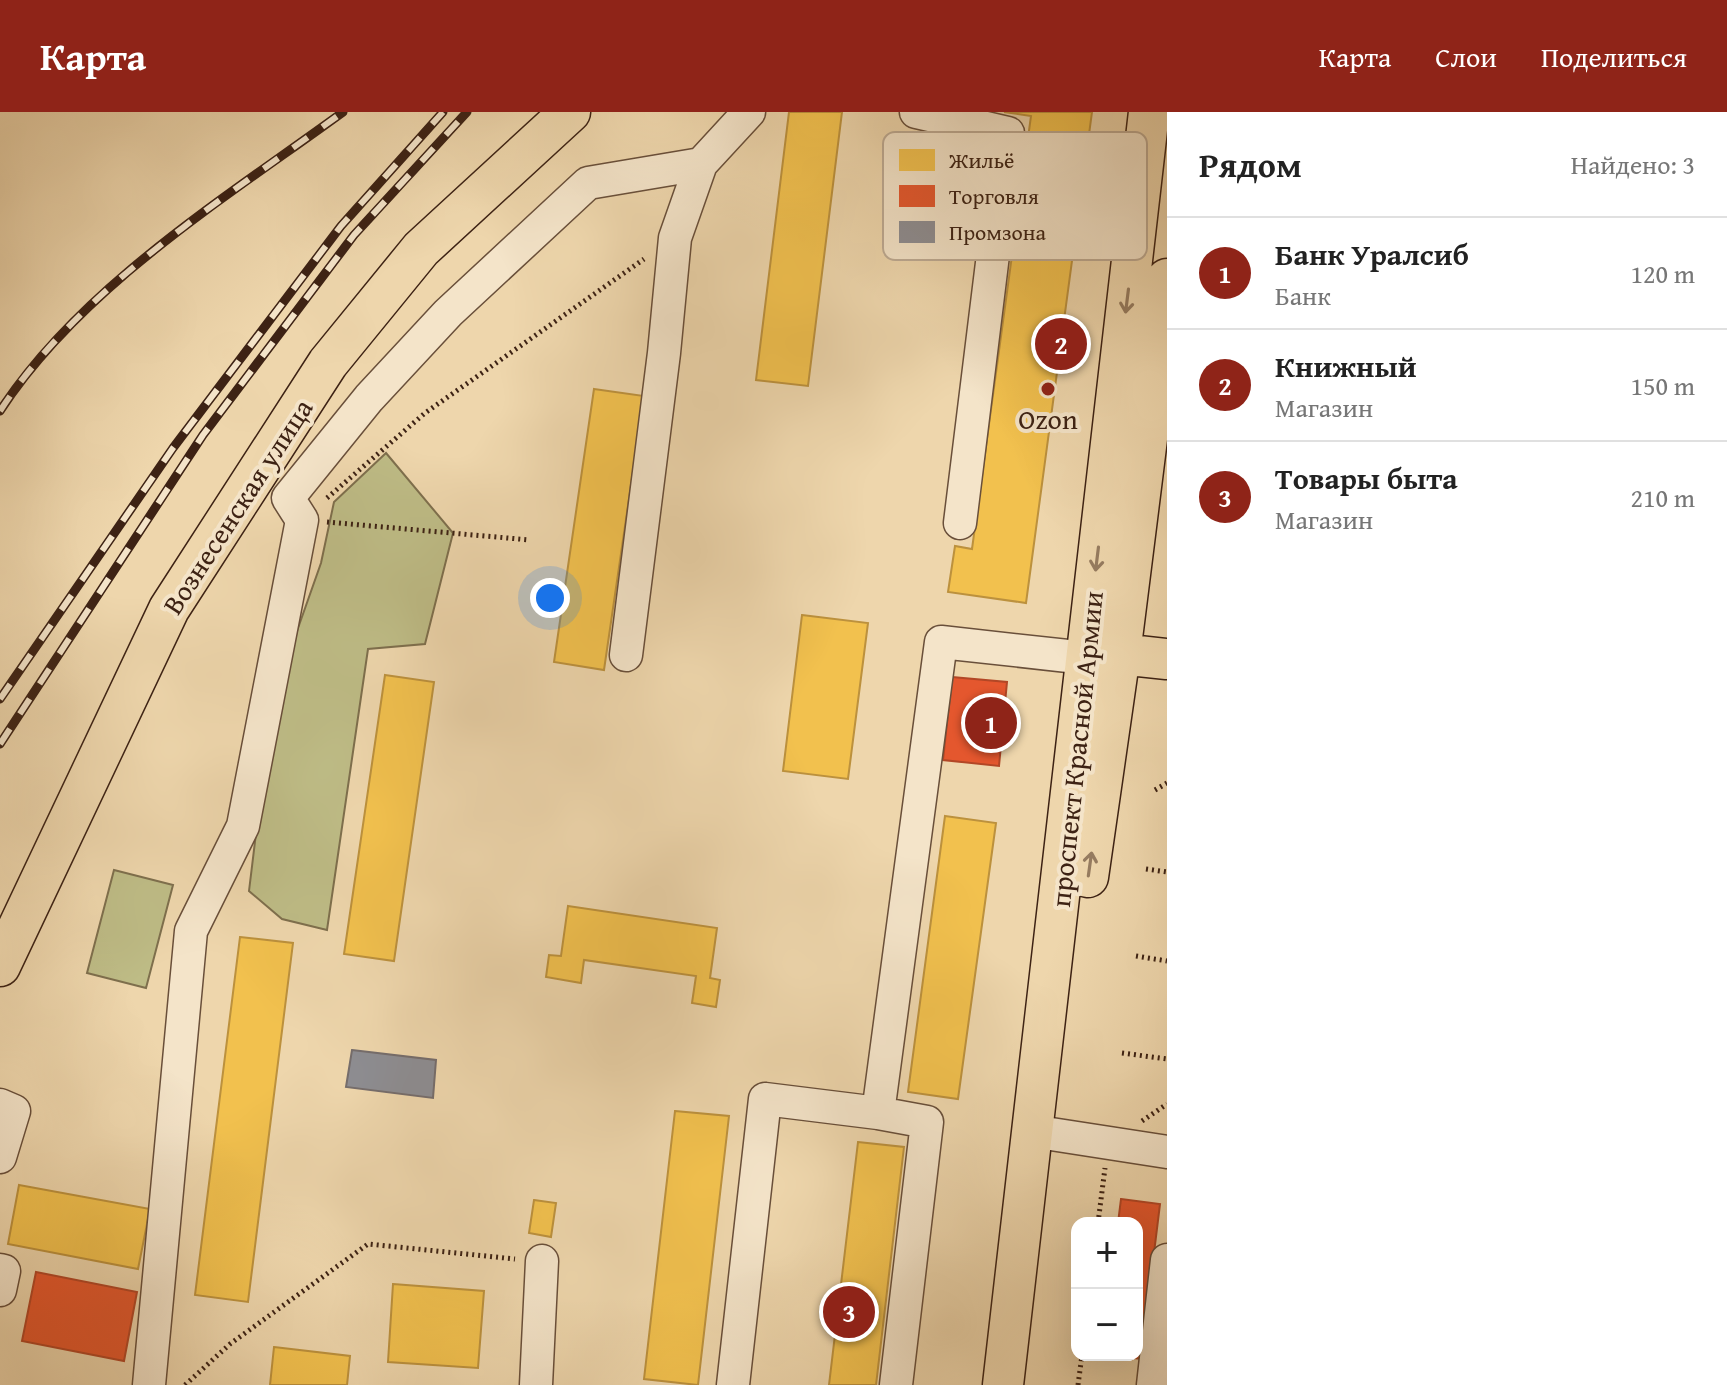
<!DOCTYPE html>
<html lang="ru">
<head>
<meta charset="utf-8">
<style>
	:root { --surface:#fff; --page:#f2f2f2; --text:#222; --muted:#767676; --line:#e0e0e0; --accent:#8f2418 }
	body { margin:0; font-family:"Gentium Book Plus",serif; background:var(--page); color:var(--text) }
	.controls { position:absolute; right:24px; bottom:24px; display:grid; overflow:hidden; border-radius:16px; box-shadow:0 8px 32px #0002 }
	.controls button { width:72px; height:72px; display:grid; place-items:center; padding:0; border:0; border-bottom:2px solid var(--line); background:var(--surface); color:var(--text); font:40px sans-serif }
	.you { position:absolute; left:550px; top:486px; width:28px; height:28px; margin:-20px; border:6px solid #fff; border-radius:50%; background:#1a73e8; box-shadow:0 0 0 12px #1a73e833 }
	.badge { display:grid; place-items:center; width:52px; height:52px; border-radius:50%; background:var(--accent); color:#fff; font-size:26px; font-weight:700 }
	.pin { position:absolute; translate:-50% -50%; border:4px solid #fff; box-shadow:0 2px 8px #0006 }
	.list { margin:0; padding:0; list-style:none }
	h2 { display:flex; justify-content:space-between; align-items:center; height:104px; margin:0; padding:0 32px; font-size:34px }
	h2 small { font-size:26px; font-weight:400; color:var(--muted) }
	.list li { display:grid; grid-template-columns:52px 1fr auto; gap:24px; align-items:center; box-sizing:border-box; height:112px; padding:0 32px; border-top:2px solid var(--line) }
	.list b { display:block; font-size:30px; white-space:nowrap }
	.list p { margin:0; font-size:26px; white-space:nowrap; color:var(--muted) }
	.list em { font-size:26px; font-style:normal; color:var(--muted) }
	.map { position:relative; flex:none; width:1167px; height:1273px; overflow:hidden }
	header { display:flex; align-items:center; gap:48px; box-sizing:border-box; height:112px; padding:0 40px; background:var(--accent); color:#fff }
	header strong { font-size:38px }
	nav { display:flex; gap:44px; margin-inline-start:auto; font-size:28px }
	main { display:flex }
	aside { flex:1; background:var(--surface) }
	.map>svg:first-child { display:block }
	.green { fill:#bebc86; stroke:#7e6f4d; stroke-width:2 }
	.homes { fill:#f2c14e; stroke:#bc913d; stroke-width:2 }
	.shops { fill:#e4572e; stroke:#b24726; stroke-width:2 }
	.industry { fill:#8d8d92; stroke:#756d6c; stroke-width:2 }
	.lines { fill:none; stroke-linecap:round; stroke-linejoin:round }
	.minor-casing { stroke:#694f3a; stroke-width:35 }
	.major-casing { stroke:#3d2214; stroke-width:43 }
	.path { stroke:#3d2214; stroke-width:5; stroke-dasharray:2 4; stroke-linecap:butt }
	.minor { stroke:#f4e4c9; stroke-width:32 }
	.major { stroke:#eed6ac; stroke-width:40 }
	.rail-casing { stroke:#3d2214; stroke-width:9 }
	.rail { stroke:#f4e4c9; stroke-width:6; stroke-dasharray:18; stroke-linecap:butt }
	.oneway { stroke:#967c60 }
	.poi-dot { fill:#8f2418; stroke:#f4e4c9; stroke-width:3 }
	.labels { text-anchor:middle; dominant-baseline:central; stroke-width:8; stroke-linejoin:round; paint-order:stroke }
	.poi-label { font-size:28px; fill:#3d2214; stroke:#f4e4c9 }
	.street-label { font-size:28px; fill:#3d2214; stroke:#f4e4c9 }
	.key { fill:#f4e4c9; stroke:#bdaa93; stroke-width:2 }
	.key-label { font-size:22px; fill:#3d2214 }
</style>
</head>
<body>
<header>
<strong>Карта</strong>
<nav><a>Карта</a><a>Слои</a><a>Поделиться</a></nav>
</header>
<main>
<div class="map">
<svg width="1167" height="1273" viewBox="0 0 1167 1273">
	<rect width="100%" height="100%" fill="#eed6ac"/>
	<filter id="stains"><feTurbulence type="fractalNoise" baseFrequency=".0025" numOctaves="4"/><feColorMatrix values="0 0 0 0 .2 0 0 0 0 .09 0 0 0 0 .02 0 0 0 .5 -.17"/></filter>
	<radialGradient id="worn" r=".72"><stop offset=".6" stop-color="#630" stop-opacity="0"/><stop offset="1" stop-color="#630" stop-opacity=".3"/></radialGradient>
	<!-- green -->
	<path class="green" d="M386,341L453,421L425,532L368,537L327,818L282,807L249,779L262,672L297,519L321,451L334,390Z
		M114,758L173,773L146,876L87,861Z"/>
	<!-- homes -->
	<path class="homes" d="M789,0H842L808,274L756,268Z
		M1004,0H1092L1026,491L948,480L955,434L972,437L1031,4Z
		M594,277L644,284L604,558L554,550Z
		M802,503L868,511L848,667L783,659Z
		M385,563L434,570L394,849L344,842Z
		M945,704L996,711L958,987L908,980Z
		M568,794L717,816L710,866L720,868L716,895L692,891L696,864L584,848L581,871L546,865L549,843L561,844Z
		M240,825L293,831L248,1190L195,1183Z
		M675,999L729,1004L698,1273L644,1267Z
		M858,1030L904,1035L876,1273H829Z
		M19,1073L150,1097L138,1157L8,1132Z
		M534,1088L556,1091L551,1125L529,1121Z
		M393,1172L484,1179L478,1256L388,1250Z
		M274,1235L350,1244L347,1273H270Z"/>
	<!-- shops -->
	<path class="shops" d="M952,565L1007,570L999,654L943,648Z
		M1121,1087L1160,1092L1141,1247L1109,1243H1137V1111H1118Z
		M36,1160L137,1180L124,1249L22,1229Z"/>
	<!-- industry -->
	<path class="industry" d="M352,938L436,948L433,986L346,975Z"/>
	<g class="lines">
		<defs>
			<path id="minor" d="M916,0L1008,21L960,411
				M701,52L749,0
				M0,993L14,999L0,1045
				M878,1001L941,530L1086,546
				M1051,1022L1167,1040
				M0,1158L4,1159L0,1178
				M149,1273L191,819L243,714L302,408L288,386L369,286L448,201L588,71L701,52L675,126L664,241L626,543
				M536,1273L542,1149
				M733,1273L765,987L878,1001L927,1010L896,1273
				M1153,1273L1167,1148"/>
			<path id="major" d="M1120,542L1167,547
				M1088,765L1120,542L1167,167
				M0,854L169,497L328,251L421,137L570,0
				M1003,1273L1149,0"/>
		</defs>
		<!-- minor casing -->
		<use href="#minor" class="minor-casing"/>
		<!-- major casing -->
		<use href="#major" class="major-casing"/>
		<!-- path -->
		<path class="path" d="M327,386L425,301L644,147
			M327,410L530,428
			M1155,678L1167,671
			M1146,757L1167,760
			M1136,844L1167,849
			M1122,941L1167,947
			M1142,1009L1167,992
			M1098,1111L1105,1056
			M185,1273L230,1232L368,1132L515,1147
			M1078,1273L1082,1243"/>
		<!-- minor -->
		<use href="#minor" class="minor"/>
		<!-- major -->
		<use href="#major" class="major"/>
		<defs>
			<path id="rail" d="M0,299C80,176 225,86 343,0
				M0,587L173,336L341,114L443,0
				M0,632L203,323L354,123L467,0"/>
		</defs>
		<!-- rail casing -->
		<use href="#rail" class="rail-casing"/>
		<!-- rail -->
		<use href="#rail" class="rail"/>
	</g>
	<!-- one-way arrows -->
	<defs><path id="oneway-shaft" d="M-6 0H5M1.5-3L5.5 0L1.5 3" fill="none" stroke-width="1.6" stroke-linecap="round" stroke-linejoin="round" transform="scale(2)"/></defs>
	<g class="oneway">
		<use href="#oneway-shaft" transform="translate(1127 189) rotate(97)"/>
		<use href="#oneway-shaft" transform="translate(1097 447) rotate(97)"/>
		<use href="#oneway-shaft" transform="translate(1090 752) rotate(-82)"/>
	</g>
	<!-- markers -->
	<circle class="poi-dot" cx="1048" cy="277" r="8"/>
	<g class="labels">
		<!-- poi labels -->
		<g class="poi-label">
			<text x="1048" y="306">Ozon</text>
		</g>
		<!-- street labels -->
		<g class="street-label">
			<text transform="translate(237 394) rotate(-57)">Вознесенская улица</text>
			<text transform="translate(1076 637) rotate(-84)">проспект Красной Армии</text>
		</g>
	</g>
	<!-- legend -->
	<rect x="883" y="20" width="264" height="128" rx="12" class="key"/>
	<rect x="899" y="37" width="36" height="22" fill="#f2c14e"/>
	<rect x="899" y="73" width="36" height="22" fill="#e4572e"/>
	<rect x="899" y="109" width="36" height="22" fill="#8d8d92"/>
	<g class="key-label">
		<text x="949" y="56">Жильё</text>
		<text x="949" y="92">Торговля</text>
		<text x="949" y="128">Промзона</text>
	</g>
	<rect width="100%" height="100%" filter="url(#stains)"/>
	<rect width="100%" height="100%" fill="url(#worn)"/>
</svg>
<div class="controls">
<button>+</button>
<button>−</button>
</div>
<div class="you"></div>
<div class="pin badge" style="left:991px;top:611px">1</div>
<div class="pin badge" style="left:1061px;top:232px">2</div>
<div class="pin badge" style="left:849px;top:1200px">3</div>
</div>
<aside>
<h2>Рядом<small>Найдено: 3</small></h2>
<ul class="list">
<li><span class="badge">1</span><div><b>Банк Уралсиб</b><p>Банк</p></div><em>120 m</em></li>
<li><span class="badge">2</span><div><b>Книжный</b><p>Магазин</p></div><em>150 m</em></li>
<li><span class="badge">3</span><div><b>Товары быта</b><p>Магазин</p></div><em>210 m</em></li>
</ul>
</aside>
</main>
</body>
</html>
